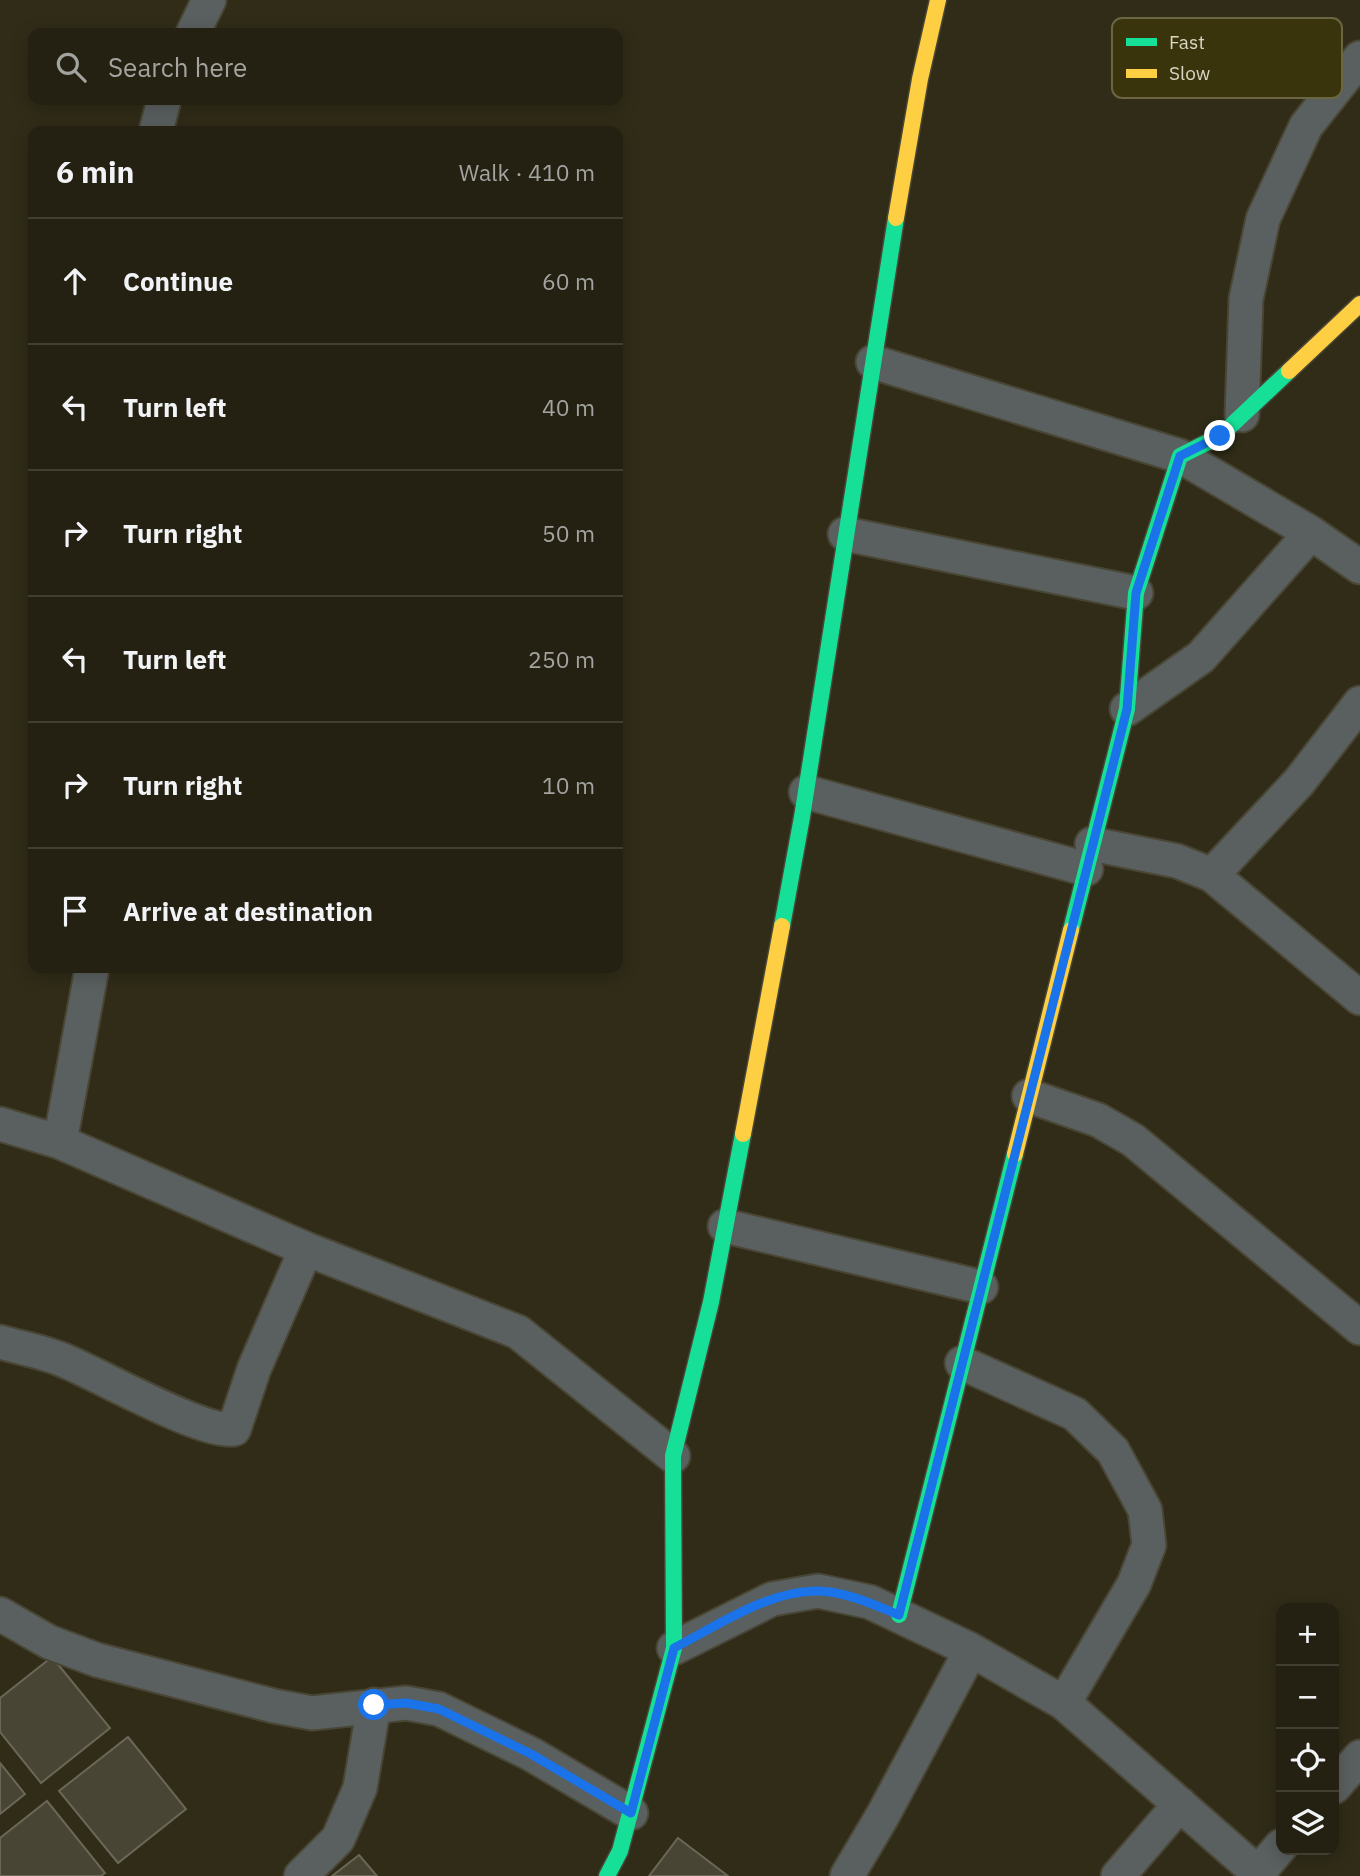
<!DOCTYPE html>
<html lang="en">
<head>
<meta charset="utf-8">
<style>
	:root { --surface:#242112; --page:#302e20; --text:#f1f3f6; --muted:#a3a39f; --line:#413e32 }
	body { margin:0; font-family:"IBM Plex Sans",sans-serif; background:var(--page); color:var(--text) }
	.controls { position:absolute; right:21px; bottom:21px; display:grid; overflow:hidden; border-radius:14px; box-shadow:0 4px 18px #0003 }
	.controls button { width:63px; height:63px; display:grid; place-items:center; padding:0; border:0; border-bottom:2px solid var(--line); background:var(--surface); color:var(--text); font:35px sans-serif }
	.stop { position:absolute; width:21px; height:21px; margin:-16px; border:5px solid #1a73e8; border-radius:50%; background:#fff }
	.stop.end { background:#1a73e8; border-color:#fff; box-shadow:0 2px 7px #0008 }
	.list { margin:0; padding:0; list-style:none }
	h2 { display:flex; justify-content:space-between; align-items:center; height:91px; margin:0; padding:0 28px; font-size:30px }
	h2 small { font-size:23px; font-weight:400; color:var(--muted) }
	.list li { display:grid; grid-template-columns:46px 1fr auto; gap:21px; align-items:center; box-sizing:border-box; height:126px; padding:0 28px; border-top:2px solid var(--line) }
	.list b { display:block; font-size:26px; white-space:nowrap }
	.list em { font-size:23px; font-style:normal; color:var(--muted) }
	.icon { flex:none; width:38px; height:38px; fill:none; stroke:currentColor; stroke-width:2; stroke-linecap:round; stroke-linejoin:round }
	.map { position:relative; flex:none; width:1360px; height:1876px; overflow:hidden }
	.search { position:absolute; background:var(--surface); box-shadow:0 4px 18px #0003; left:28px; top:28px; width:595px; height:77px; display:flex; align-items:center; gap:18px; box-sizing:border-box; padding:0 24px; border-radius:14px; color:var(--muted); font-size:26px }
	.panel { position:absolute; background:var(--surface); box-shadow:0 4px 18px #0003; left:28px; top:126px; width:595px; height:847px; border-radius:14px }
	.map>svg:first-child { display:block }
	.building { fill:#484535; stroke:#6a6756; stroke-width:2 }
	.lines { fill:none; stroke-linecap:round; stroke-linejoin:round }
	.street-casing { stroke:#494635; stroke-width:37 }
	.fast-casing { stroke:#494635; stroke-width:19 }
	.slow-casing { stroke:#494635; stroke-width:19 }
	.street { stroke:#5a605f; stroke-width:33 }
	.fast { stroke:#16e098; stroke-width:16 }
	.slow { stroke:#ffcf43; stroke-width:16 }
	.route { stroke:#1a73e8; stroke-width:9 }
	.key { fill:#3a340d; stroke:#6a6543; stroke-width:2 }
	.key-label { font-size:19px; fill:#d9d6c2 }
</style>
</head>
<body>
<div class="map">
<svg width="1360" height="1876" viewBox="0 0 1360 1876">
	<rect width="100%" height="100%" fill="#302c18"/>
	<!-- building -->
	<path class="building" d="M52,1657L110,1728L41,1783L0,1732V1698Z
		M128,1737L186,1809L118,1863L59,1791Z
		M0,1763L25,1794L0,1814Z
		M47,1801L105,1873L101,1876H0V1838Z
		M678,1838L728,1876H649Z
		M359,1855L377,1876H332Z"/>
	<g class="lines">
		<defs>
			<path id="street" d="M193,33L209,0
				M156,131L164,100
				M873,362L1180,456L1311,533L1360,567
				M1242,415L1246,299L1263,219L1306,126L1360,58
				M845,534L1136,593
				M1127,709L1201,657L1311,533
				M806,792L1086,869
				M1092,844L1177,861L1212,875L1360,998
				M1212,875L1299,782L1360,703
				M1029,1096L1098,1120L1133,1140L1360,1328
				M0,1124L60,1142L306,1249L518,1332L673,1456
				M60,1142L92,968
				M725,1226L981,1287
				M0,1342C21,1348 43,1352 63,1360C98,1374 204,1435 234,1429L254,1369L306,1249
				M962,1363L1075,1414L1113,1451L1145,1510L1149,1545L1134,1584L1064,1703
				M0,1614L49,1642L97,1660L274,1706L312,1713L406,1703L439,1709L531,1754L631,1813
				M674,1648L772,1599L818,1591L870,1602L971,1650L1064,1703L1258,1873
				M1334,1787L1360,1757
				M301,1876L338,1839L360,1788L374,1705
				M847,1876L883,1815L971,1650
				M1118,1876L1180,1804
				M1262,1876L1258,1873L1281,1846"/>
			<path id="fast" d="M782,926L802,817L896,218
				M1071,930L1127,709L1136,593L1180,456L1220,436L1289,371
				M899,1615L1015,1154
				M607,1876L620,1851L674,1648L673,1456L711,1302L743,1134"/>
			<path id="slow" d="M896,218L920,79L938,0
				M1289,371L1360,304
				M743,1134L782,926
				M1015,1154L1071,930"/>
		</defs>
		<!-- street casing -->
		<use href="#street" class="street-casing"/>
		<!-- fast casing -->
		<use href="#fast" class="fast-casing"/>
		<!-- slow casing -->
		<use href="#slow" class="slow-casing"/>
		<!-- street -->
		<use href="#street" class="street"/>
		<!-- fast -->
		<use href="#fast" class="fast"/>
		<!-- slow -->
		<use href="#slow" class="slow"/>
	</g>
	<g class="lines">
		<!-- route -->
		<path class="route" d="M374,1705L406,1703L439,1709L531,1754L631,1813L674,1648C717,1626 767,1591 817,1591C844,1591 875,1605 899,1615L1127,709L1136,593L1180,456L1220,436"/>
	</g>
	<!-- legend -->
	<rect x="1112" y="18" width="230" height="80" rx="10" class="key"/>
	<rect x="1126" y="38" width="31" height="8" fill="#16e098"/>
	<rect x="1126" y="69" width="31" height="9" fill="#ffcf43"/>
	<g class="key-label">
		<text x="1169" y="49">Fast</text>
		<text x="1169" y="80">Slow</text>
	</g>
</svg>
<div class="controls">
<button>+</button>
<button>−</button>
<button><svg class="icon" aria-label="locate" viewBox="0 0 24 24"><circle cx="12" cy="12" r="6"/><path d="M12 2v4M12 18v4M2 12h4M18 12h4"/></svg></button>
<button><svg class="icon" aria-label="layers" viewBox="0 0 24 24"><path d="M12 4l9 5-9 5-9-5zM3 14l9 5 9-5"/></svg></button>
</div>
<div class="stop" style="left:374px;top:1705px"></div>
<div class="stop end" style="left:1220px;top:436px"></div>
<div class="search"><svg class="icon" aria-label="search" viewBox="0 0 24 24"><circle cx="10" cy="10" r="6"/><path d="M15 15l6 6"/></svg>Search here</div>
<section class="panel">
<h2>6 min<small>Walk · 410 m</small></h2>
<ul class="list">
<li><svg class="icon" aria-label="ahead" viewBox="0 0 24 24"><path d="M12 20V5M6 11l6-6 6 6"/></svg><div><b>Continue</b></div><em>60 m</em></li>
<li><svg class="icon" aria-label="left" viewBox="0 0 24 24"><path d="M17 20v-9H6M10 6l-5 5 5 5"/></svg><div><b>Turn left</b></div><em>40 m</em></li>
<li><svg class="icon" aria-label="right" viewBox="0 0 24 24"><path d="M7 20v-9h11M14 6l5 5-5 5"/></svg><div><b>Turn right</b></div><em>50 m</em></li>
<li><svg class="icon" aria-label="left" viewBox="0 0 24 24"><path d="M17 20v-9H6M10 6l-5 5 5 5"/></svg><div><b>Turn left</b></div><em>250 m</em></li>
<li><svg class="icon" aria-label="right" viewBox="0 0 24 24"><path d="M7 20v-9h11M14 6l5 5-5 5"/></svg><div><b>Turn right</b></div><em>10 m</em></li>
<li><svg class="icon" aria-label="arrive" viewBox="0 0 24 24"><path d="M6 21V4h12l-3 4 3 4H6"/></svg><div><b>Arrive at destination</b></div></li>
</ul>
</section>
</div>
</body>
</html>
